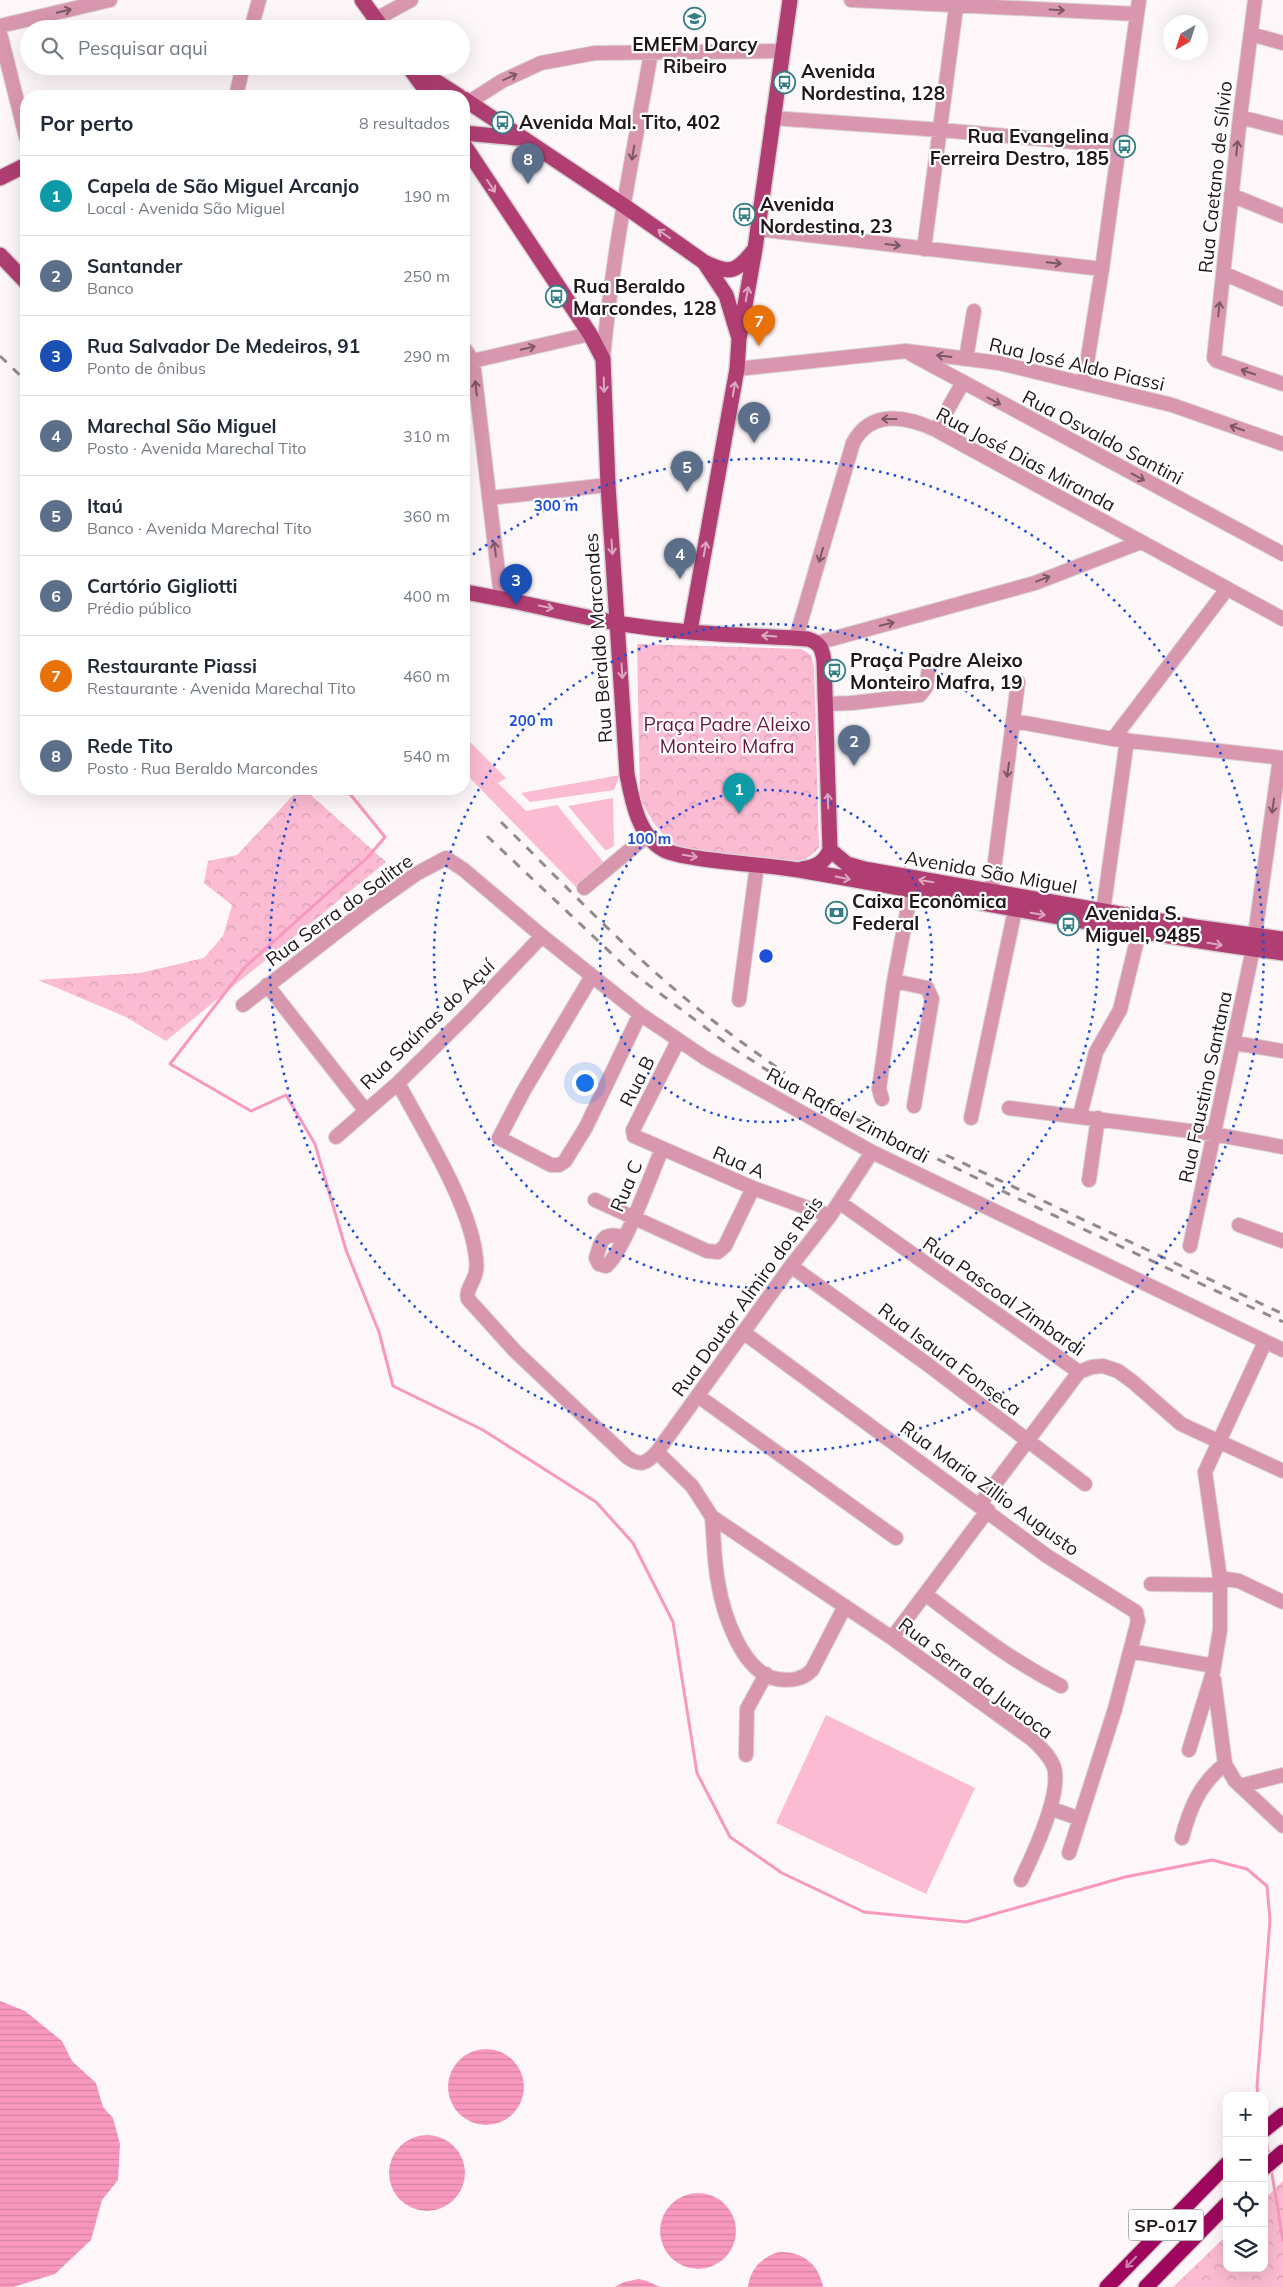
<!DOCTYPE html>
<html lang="pt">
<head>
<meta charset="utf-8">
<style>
	:root { --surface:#fff; --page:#f2f2f3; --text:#1f2937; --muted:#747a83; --line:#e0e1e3; --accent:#111827 }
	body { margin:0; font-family:Mulish,sans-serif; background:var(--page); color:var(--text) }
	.controls { position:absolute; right:15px; bottom:15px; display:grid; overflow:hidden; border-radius:10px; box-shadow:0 5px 20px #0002 }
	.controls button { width:45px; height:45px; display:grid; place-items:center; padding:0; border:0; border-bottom:1px solid var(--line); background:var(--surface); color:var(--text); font:25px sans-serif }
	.compass { position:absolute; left:1163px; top:15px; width:45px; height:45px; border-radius:50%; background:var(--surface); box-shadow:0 5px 20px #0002; rotate:219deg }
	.you { position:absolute; left:584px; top:1082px; width:18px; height:18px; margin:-12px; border:4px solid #fff; border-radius:50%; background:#1a73e8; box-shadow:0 0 0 8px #1a73e833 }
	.badge { display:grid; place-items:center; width:32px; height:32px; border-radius:50%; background:var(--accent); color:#fff; font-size:16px; font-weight:700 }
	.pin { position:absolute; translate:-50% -41px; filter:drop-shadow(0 1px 2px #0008) }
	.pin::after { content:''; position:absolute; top:26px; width:18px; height:15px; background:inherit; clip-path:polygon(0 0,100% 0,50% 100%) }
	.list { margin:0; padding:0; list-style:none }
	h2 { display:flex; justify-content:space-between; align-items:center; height:65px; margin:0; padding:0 20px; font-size:21px }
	h2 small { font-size:16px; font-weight:400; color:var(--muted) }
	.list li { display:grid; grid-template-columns:32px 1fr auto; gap:15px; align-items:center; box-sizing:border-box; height:80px; padding:0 20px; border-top:1px solid var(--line) }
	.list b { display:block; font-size:19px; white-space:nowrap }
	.list p { margin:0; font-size:16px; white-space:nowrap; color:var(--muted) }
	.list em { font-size:16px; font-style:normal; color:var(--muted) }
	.icon { flex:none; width:28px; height:28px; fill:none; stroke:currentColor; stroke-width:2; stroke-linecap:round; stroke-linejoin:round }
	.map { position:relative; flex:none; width:1283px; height:2287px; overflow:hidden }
	.search { position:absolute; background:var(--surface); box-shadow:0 5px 20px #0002; left:20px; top:20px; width:450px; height:55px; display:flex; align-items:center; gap:12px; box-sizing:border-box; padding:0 18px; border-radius:28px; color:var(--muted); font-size:19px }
	.panel { position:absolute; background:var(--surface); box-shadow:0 5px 20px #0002; left:20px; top:90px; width:450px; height:705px; border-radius:20px }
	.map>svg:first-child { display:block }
	.grass { fill:#fbbbd2 }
	.forest { fill:url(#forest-crowns) }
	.water { fill:url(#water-rules) }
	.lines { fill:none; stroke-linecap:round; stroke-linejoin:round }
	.stream { stroke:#f998be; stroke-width:3 }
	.minor-casing { stroke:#dad3d5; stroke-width:16 }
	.major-casing { stroke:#dad3d5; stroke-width:18 }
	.highway-casing { stroke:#dad3d5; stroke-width:18 }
	.minor { stroke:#d897af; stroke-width:14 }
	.major { stroke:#b03e72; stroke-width:15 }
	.highway { stroke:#9e075d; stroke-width:15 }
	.rail { stroke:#928a8d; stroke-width:3; stroke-dasharray:9 9; stroke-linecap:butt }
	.oneway { stroke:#7c5765 }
	.oneway2 { stroke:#dba8c0 }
	.oneway3 { stroke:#ce83ae }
	.ring { fill:none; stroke:#1d4ed8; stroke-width:2.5; stroke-dasharray:2.5 5 }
	.labels { text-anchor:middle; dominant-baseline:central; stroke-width:4.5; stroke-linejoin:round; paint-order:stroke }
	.shield { fill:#fff; stroke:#645d5f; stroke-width:1 }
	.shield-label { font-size:18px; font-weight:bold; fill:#21171b }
	.poi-label { font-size:19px; font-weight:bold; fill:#21171b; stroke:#fff; text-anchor:start }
	.street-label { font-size:19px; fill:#21171b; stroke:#fff }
	.park-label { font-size:19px; fill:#68143e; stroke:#fff }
	.centre { fill:#1d4ed8; stroke:#fff; stroke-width:2.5 }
	.ring-label { font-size:15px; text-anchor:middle; font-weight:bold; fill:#1d4ed8; stroke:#fff; stroke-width:4.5; stroke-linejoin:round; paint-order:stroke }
</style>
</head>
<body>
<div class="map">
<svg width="1283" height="2287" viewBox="0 0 1283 2287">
	<defs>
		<pattern id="forest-crowns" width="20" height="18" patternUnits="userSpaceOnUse" patternTransform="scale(1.25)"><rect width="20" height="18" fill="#fbbbd2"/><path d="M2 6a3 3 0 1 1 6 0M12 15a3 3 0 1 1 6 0" fill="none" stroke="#d7a0b4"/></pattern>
		<pattern id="water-rules" width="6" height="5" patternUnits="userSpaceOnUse" patternTransform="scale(1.25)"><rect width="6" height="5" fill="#f998be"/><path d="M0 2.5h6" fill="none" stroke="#d582a3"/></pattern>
	</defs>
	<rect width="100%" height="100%" fill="#fdf7f9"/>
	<!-- grass -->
	<path class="grass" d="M464,736L506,778L498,783L526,811L557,805L605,864L577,888L464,772Z
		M620,775L614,790L530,802L521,793Z
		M613,798L614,846L607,850H605L568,806Z
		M826,1715L975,1788L926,1894L776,1823Z"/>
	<!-- forest -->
	<path class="forest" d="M637,644L801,649L811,655L814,667L819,847C811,858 803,861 789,863L684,850L667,839L653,822L640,799Z
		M299,789H304L386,862L166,1041L126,1017L38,980L140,973L204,958L223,936L232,905L204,883L208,861L237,855Z
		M1283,2181V2287H1173L1227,2235V2268H1264V2199Z"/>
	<!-- water -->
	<path class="water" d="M0,2001L25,2011L62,2041L72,2061L96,2083L103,2107L113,2118L120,2144L118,2180L102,2200L91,2240L55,2274L13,2287H0Z
		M448 2087a38 38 0 1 1 76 0a38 38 0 1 1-76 0Z
		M389 2173a38 38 0 1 1 76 0a38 38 0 1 1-76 0Z
		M660 2231a38 38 0 1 1 76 0a38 38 0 1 1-76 0Z
		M779,2252C802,2251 819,2264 823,2287H748C750,2269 762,2257 779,2252Z
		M639,2279L647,2281L660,2287H615L624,2282Z"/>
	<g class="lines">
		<!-- stream -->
		<path class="stream" d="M346,789L385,837L368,857L245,967L170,1064L251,1111L286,1095L315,1144L346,1250L379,1332L393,1386L483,1430L596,1502L633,1543L673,1622L697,1773L730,1837L782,1873L864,1912L966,1922L1125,1877L1212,1860L1247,1869L1267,1886L1270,1920L1257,2086L1258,2096
			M1265,2133L1269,2157
			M1271,2168L1283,2241"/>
		<defs>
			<path id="minor" d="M851,0L1137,14
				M1255,0L1240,117L1214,358L1217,361L1283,384
				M376,19L411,0
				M0,26L110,0
				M251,29L259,0
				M0,33L26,137
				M1251,34L1283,43
				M236,96L243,66
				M469,102L502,81L541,63L595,53L782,51
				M1240,117L1283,128
				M772,118L941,130L1117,146
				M1231,195L1283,216
				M757,229L1102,269
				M924,249L957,0
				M1223,273L1283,299
				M464,348L473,361L501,597
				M911,354L1283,554
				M603,359C612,256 633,155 651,53
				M966,359L974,311
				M464,363L590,334
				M737,369L906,351L999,363L1172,405L1283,444
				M1084,382L1102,269L1139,0
				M936,430L962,384
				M489,498L608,485
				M796,638L853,443C871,409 906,416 936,430L1283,619
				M817,643L1035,583L1141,542
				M825,704L852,703L920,695L926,687L930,662
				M1014,721L1113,739L1283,758
				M1113,739L1227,589
				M584,888L648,835
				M991,893L1018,682
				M1103,912L1127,740
				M592,976L523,1092L499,1138L551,1165H559L565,1161L586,1127L640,1014
				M894,981L927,988L932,999L914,1106
				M267,985L365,1110
				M739,1000L757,865
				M243,1005L368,908L416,874L446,858L464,870L542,936L640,1014L705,1058L872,1152L1283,1350
				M678,1041L633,1130L634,1136L753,1188L830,1216
				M1234,1043L1283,1051
				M398,1083C423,1130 463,1193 474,1245C475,1253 478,1263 476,1271C475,1281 465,1290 468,1299L515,1351L627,1457C640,1467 647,1463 657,1452L791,1266L830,1216L872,1152
				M882,1099L879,1089L894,981L911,891
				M1009,1108L1213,1134L1283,1147
				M1080,1115L1096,1052L1120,1010L1139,932
				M971,1118L1015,910
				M336,1137L398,1083L468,1014L542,936
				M1089,1180L1098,1118
				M595,1200L707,1251L718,1252L725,1246L753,1188
				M839,1202L1079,1372L1092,1367L1103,1366L1118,1371L1133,1382L1181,1424L1283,1471
				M1239,1225L1283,1241
				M624,1237C602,1232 602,1239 596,1258L599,1264L606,1266C623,1254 652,1172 662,1149
				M1190,1246L1253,949L1280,758
				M791,1266L927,1364L1085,1484
				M743,1332L1047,1556L1136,1612L1138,1621L1115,1709L1069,1853
				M698,1396L896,1538
				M657,1452L692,1486L712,1517L892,1638L1033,1740C1041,1748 1050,1756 1054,1767C1062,1794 1033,1855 1021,1880
				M980,1504L1079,1372
				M712,1517C714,1539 714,1561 718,1582C723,1613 742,1673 777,1679C791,1681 802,1680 812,1670L845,1606
				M1220,1578L1239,1581L1283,1602
				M1151,1584L1220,1585
				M925,1594C971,1629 1009,1659 1061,1686
				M892,1638L988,1510
				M1130,1651L1214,1666
				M1214,1680L1225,1764L1235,1781L1283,1826
				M1189,1750L1213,1672L1220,1630V1578L1205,1472L1265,1342
				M746,1755L747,1709L766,1674
				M1240,1786L1283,1775
				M1050,1808L1080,1819
				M1182,1838C1190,1807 1200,1784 1225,1764"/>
			<path id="major" d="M362,0L383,29
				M412,66L459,96
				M411,70L430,96
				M464,99L623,205L704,262L726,295L738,335
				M464,133L517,138
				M464,145L590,334L603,359L608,485L627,774C632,800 638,836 664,850C674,855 686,856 697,858C734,864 772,865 810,872C968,899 1124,932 1283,953
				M0,178L26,165
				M0,255L26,282
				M704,262C730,275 737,272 754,250
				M464,592C515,600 566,614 617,623C680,634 744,635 808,639C820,643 822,648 824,661L830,850C824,863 816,867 802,869
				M690,631L737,369L739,339L755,249L790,0
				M830,850L847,864L864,869L1195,927L1283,939"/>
			<path id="highway" d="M1264,2130L1283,2115
				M1264,2168L1283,2152
				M1107,2287L1227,2164
				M1146,2287L1227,2204"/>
		</defs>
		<!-- minor casing -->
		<use href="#minor" class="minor-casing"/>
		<!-- major casing -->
		<use href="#major" class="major-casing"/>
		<!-- highway casing -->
		<use href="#highway" class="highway-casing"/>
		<!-- minor -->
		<use href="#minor" class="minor"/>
		<!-- major -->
		<use href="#major" class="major"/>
		<!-- highway -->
		<use href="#highway" class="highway"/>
		<!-- rail -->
		<path class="rail" d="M0,356L26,381
			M501,822C560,880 616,940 679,993C713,1022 749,1048 785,1073
			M487,836L630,971L734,1049L781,1079L838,1110L1021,1200L1283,1322
			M946,1155L1283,1314"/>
	</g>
	<!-- one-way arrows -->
	<defs><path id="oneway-shaft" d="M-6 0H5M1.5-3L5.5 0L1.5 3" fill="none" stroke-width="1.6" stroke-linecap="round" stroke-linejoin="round" transform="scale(1.25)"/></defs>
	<g class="oneway">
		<use href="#oneway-shaft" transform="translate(1057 10) rotate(3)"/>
		<use href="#oneway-shaft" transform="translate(64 11) rotate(-13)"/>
		<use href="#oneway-shaft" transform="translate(510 77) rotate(-25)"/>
		<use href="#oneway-shaft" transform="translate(1237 148) rotate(-84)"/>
		<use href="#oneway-shaft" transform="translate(633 153) rotate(100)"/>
		<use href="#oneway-shaft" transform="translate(893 245) rotate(7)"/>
		<use href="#oneway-shaft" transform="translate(1054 263) rotate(6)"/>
		<use href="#oneway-shaft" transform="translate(1219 309) rotate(-84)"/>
		<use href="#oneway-shaft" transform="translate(528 348) rotate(-13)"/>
		<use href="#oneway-shaft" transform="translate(944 356) rotate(-173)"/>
		<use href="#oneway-shaft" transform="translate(1248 372) rotate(-161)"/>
		<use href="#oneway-shaft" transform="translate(476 388) rotate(-96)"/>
		<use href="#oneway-shaft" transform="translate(994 401) rotate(28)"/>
		<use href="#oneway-shaft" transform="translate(889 419) rotate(180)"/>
		<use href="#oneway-shaft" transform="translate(1237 428) rotate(-161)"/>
		<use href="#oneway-shaft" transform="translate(1138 477) rotate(28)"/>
		<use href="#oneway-shaft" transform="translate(495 549) rotate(-97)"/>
		<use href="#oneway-shaft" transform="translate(821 555) rotate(106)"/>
		<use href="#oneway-shaft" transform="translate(1043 579) rotate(-21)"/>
		<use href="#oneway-shaft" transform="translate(887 624) rotate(-14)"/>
		<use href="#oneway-shaft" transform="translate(1008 770) rotate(98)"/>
		<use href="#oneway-shaft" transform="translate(1273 806) rotate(98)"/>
	</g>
	<g class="oneway2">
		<use href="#oneway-shaft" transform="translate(491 186) rotate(56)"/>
		<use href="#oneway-shaft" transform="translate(664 234) rotate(-145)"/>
		<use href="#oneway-shaft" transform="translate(747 294) rotate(-80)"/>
		<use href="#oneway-shaft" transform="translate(604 385) rotate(88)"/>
		<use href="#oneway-shaft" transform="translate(734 389) rotate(-80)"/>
		<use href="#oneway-shaft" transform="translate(612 547) rotate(86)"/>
		<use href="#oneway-shaft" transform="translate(705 549) rotate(-80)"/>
		<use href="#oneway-shaft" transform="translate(546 607) rotate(12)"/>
		<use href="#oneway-shaft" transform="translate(769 636) rotate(-176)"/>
		<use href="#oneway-shaft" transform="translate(622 671) rotate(86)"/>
		<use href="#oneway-shaft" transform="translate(828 801) rotate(-92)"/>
		<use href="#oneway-shaft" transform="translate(690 856) rotate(10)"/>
		<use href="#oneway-shaft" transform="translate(843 878) rotate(11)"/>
		<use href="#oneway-shaft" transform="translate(926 881) rotate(-170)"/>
		<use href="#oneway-shaft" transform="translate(1038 914) rotate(10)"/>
		<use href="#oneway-shaft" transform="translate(1215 944) rotate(9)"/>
	</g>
	<use class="oneway3" href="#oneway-shaft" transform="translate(1131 2262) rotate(134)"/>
	<!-- distance rings -->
	<g class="ring">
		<circle cx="766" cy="956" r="166"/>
		<circle cx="766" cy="956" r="332"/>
		<path d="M467 559A497 497 0 1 1 298 790"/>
	</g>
	<!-- icons -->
	<defs>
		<symbol id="school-ring" viewBox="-11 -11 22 22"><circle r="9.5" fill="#fff" stroke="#367e85" stroke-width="1.5"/><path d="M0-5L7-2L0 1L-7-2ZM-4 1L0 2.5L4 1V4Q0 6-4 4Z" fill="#367e85"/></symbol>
		<symbol id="bus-ring" viewBox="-11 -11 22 22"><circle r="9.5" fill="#fff" stroke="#367e85" stroke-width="1.5"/><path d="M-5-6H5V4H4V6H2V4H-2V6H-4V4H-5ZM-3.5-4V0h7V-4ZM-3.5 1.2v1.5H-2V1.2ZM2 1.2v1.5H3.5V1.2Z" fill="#367e85"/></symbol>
		<symbol id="bank-ring" viewBox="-11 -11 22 22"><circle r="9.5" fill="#fff" stroke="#367e85" stroke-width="1.5"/><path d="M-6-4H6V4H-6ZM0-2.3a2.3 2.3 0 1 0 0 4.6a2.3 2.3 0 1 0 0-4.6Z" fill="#367e85"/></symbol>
	</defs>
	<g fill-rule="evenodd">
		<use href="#school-ring" x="682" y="6" width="25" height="25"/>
		<use href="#bus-ring" x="772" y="70" width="25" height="25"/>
		<use href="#bus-ring" x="490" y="110" width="25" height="25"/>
		<use href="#bus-ring" x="1112" y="134" width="25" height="25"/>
		<use href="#bus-ring" x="732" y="202" width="25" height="25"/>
		<use href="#bus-ring" x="544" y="284" width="25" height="25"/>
		<use href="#bus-ring" x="822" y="658" width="25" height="25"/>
		<use href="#bank-ring" x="824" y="900" width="25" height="25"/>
		<use href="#bus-ring" x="1056" y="912" width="25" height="25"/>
	</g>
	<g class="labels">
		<!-- shield labels -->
		<rect class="shield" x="1128.5" y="2209.5" width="75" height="31" rx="4"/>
		<g class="shield-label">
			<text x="1166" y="2225">SP-017</text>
		</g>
		<!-- poi labels -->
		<g class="poi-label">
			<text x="695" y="44" text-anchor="middle">EMEFM Darcy<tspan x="695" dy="22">Ribeiro</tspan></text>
			<text x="801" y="71">Avenida<tspan x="801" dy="22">Nordestina, 128</tspan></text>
			<text x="519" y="122">Avenida Mal. Tito, 402</text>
			<text x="1109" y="136" text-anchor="end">Rua Evangelina<tspan x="1109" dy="22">Ferreira Destro, 185</tspan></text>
			<text x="760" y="204">Avenida<tspan x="760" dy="22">Nordestina, 23</tspan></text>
			<text x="573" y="286">Rua Beraldo<tspan x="573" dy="22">Marcondes, 128</tspan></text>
			<text x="850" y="660">Praça Padre Aleixo<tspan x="850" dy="22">Monteiro Mafra, 19</tspan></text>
			<text x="852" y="901">Caixa Econômica<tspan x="852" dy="22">Federal</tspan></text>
			<text x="1085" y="913">Avenida S.<tspan x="1085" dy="22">Miguel, 9485</tspan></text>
		</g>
		<!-- street labels -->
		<g class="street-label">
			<text transform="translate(1215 177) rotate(-84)">Rua Caetano de Sílvio</text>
			<text transform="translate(1077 364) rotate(13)">Rua José Aldo Piassi</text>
			<text transform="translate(1103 437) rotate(28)">Rua Osvaldo Santini</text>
			<text transform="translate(1026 459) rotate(28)">Rua José Dias Miranda</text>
			<text transform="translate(598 638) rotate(-94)">Rua Beraldo Marcondes</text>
			<text transform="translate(991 872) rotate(10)">Avenida São Miguel</text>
			<text transform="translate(339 910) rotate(-36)">Rua Serra do Salitre</text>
			<text transform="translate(427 1024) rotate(-44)">Rua Saúnas do Açuí</text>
			<text transform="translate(637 1081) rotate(-63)">Rua B</text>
			<text transform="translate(1205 1087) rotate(-78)">Rua Faustino Santana</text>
			<text transform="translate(848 1115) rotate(28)">Rua Rafael Zimbardi</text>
			<text transform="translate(739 1162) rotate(23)">Rua A</text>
			<text transform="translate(626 1186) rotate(-67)">Rua C</text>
			<text transform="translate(747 1296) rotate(-54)">Rua Doutor Almiro dos Reis</text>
			<text transform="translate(1004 1296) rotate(35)">Rua Pascoal Zimbardi</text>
			<text transform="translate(950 1359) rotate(37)">Rua Isaura Fonseca</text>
			<text transform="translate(990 1488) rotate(36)">Rua Maria Zillio Augusto</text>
			<text transform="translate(976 1678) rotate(37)">Rua Serra da Juruoca</text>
		</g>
		<!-- park labels -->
		<g class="park-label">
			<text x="727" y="724">Praça Padre Aleixo<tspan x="727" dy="22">Monteiro Mafra</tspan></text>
		</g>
	</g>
	<circle cx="766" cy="956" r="8" class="centre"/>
	<g class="ring-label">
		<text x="556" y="511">300 m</text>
		<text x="531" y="726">200 m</text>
		<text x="649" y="844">100 m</text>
	</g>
</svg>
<div class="controls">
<button>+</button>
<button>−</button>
<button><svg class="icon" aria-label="locate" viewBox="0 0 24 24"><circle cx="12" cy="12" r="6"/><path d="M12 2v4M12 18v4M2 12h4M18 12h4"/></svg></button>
<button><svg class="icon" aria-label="layers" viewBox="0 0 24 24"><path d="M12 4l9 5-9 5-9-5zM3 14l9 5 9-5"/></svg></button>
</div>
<svg class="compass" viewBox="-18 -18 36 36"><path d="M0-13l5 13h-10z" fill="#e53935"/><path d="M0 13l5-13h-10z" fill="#747a83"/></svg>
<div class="you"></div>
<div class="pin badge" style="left:739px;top:814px;background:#0f9aa8">1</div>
<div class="pin badge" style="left:854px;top:766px;background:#5c6f8a">2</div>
<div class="pin badge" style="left:516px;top:605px;background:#1a4fb4">3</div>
<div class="pin badge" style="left:680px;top:579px;background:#5c6f8a">4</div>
<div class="pin badge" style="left:687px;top:492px;background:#5c6f8a">5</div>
<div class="pin badge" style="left:754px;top:443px;background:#5c6f8a">6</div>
<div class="pin badge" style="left:759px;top:346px;background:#e8710a">7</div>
<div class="pin badge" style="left:528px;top:184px;background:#5c6f8a">8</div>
<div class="search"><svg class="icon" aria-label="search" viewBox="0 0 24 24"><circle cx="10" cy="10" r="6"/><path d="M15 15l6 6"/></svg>Pesquisar aqui</div>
<section class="panel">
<h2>Por perto<small>8 resultados</small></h2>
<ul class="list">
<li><span class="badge" style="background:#0f9aa8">1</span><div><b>Capela de São Miguel Arcanjo</b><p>Local · Avenida São Miguel</p></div><em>190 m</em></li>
<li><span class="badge" style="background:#5c6f8a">2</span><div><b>Santander</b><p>Banco</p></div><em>250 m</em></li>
<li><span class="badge" style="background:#1a4fb4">3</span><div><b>Rua Salvador De Medeiros, 91</b><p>Ponto de ônibus</p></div><em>290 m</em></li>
<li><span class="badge" style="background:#5c6f8a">4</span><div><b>Marechal São Miguel</b><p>Posto · Avenida Marechal Tito</p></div><em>310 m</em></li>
<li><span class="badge" style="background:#5c6f8a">5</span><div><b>Itaú</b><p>Banco · Avenida Marechal Tito</p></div><em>360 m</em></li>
<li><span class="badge" style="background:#5c6f8a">6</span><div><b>Cartório Gigliotti</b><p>Prédio público</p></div><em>400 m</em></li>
<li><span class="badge" style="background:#e8710a">7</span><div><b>Restaurante Piassi</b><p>Restaurante · Avenida Marechal Tito</p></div><em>460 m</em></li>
<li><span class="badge" style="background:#5c6f8a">8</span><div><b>Rede Tito</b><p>Posto · Rua Beraldo Marcondes</p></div><em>540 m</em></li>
</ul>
</section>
</div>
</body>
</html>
